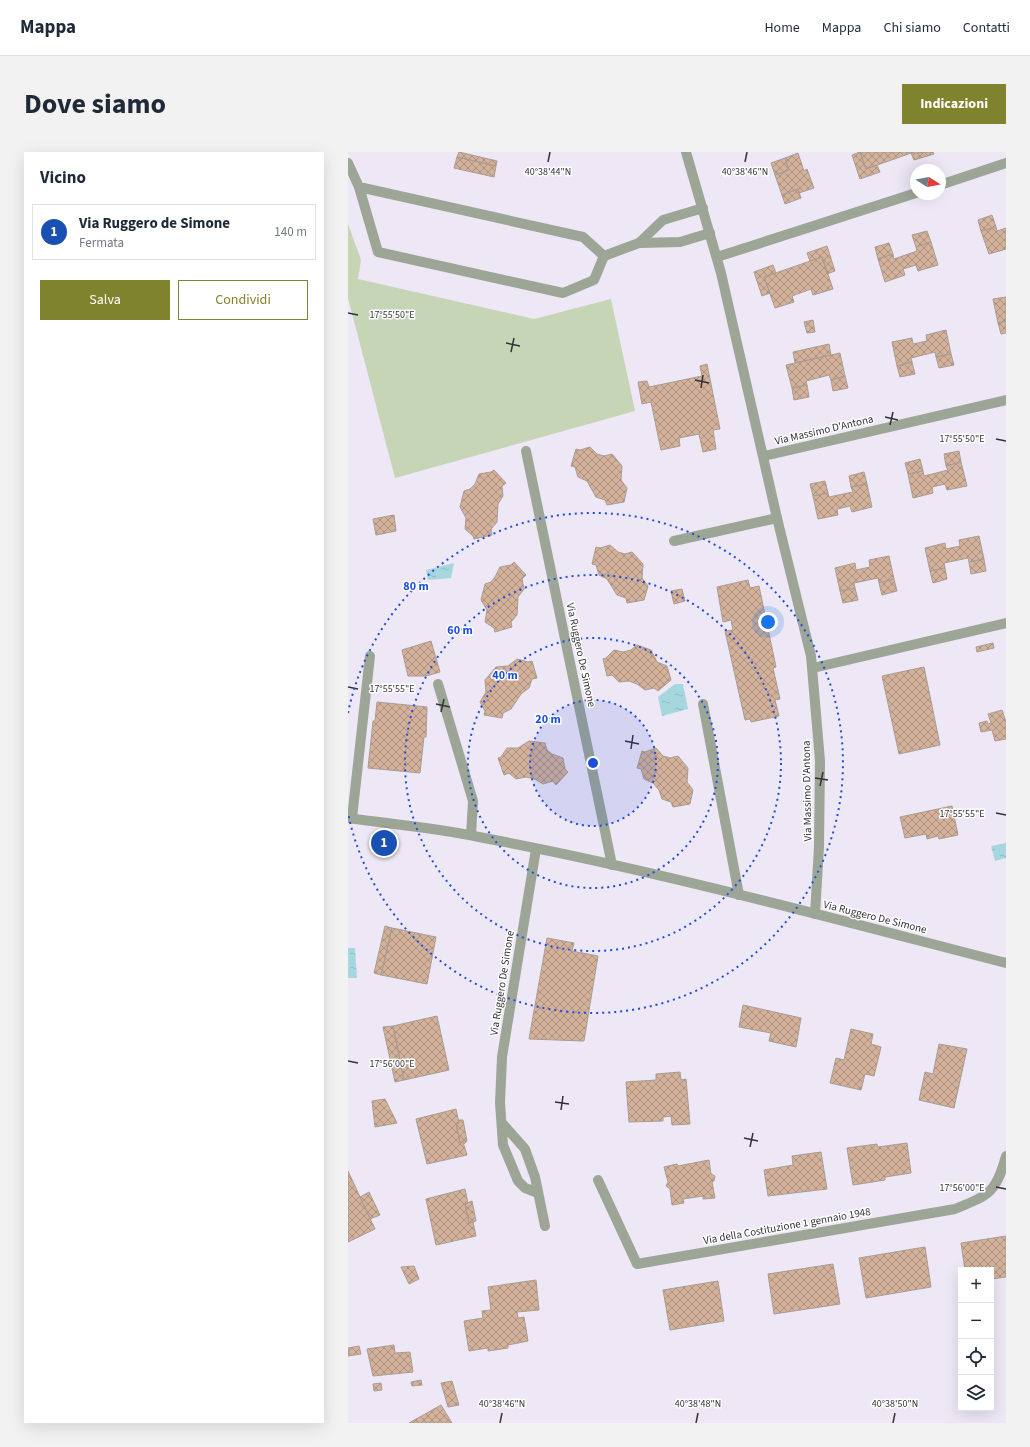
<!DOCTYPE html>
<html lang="it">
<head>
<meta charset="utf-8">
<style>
	:root { --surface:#fff; --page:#f2f2f3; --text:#1f2937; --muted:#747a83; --line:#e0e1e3; --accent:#80832d }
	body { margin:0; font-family:"Source Sans 3",sans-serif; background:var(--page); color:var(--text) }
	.controls { position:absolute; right:12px; bottom:12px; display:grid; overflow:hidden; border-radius:0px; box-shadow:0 4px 16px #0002 }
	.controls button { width:36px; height:36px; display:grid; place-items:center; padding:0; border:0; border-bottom:1px solid var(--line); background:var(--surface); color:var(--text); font:20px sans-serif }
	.compass { position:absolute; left:562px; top:12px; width:36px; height:36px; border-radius:50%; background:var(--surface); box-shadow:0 4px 16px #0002; rotate:101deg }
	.you { position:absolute; left:420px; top:470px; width:14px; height:14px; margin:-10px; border:3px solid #fff; border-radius:50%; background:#1a73e8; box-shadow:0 0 0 6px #1a73e833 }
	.badge { display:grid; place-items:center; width:26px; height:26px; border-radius:50%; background:var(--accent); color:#fff; font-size:13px; font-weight:700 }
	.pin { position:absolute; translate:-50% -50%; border:2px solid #fff; box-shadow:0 1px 4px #0006 }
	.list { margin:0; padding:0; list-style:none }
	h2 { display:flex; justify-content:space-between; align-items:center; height:52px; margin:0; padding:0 16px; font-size:17px }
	h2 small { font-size:13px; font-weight:400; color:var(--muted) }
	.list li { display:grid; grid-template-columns:26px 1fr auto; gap:12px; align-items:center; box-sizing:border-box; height:56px; margin:0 8px 8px; padding:0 8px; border:1px solid var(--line); border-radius:0px }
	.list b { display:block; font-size:15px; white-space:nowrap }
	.list p { margin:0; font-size:13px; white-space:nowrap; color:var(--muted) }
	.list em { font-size:13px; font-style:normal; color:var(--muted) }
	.actions { display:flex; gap:8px; padding:12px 16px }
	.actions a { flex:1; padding:9px 0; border:1px solid var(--accent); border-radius:0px; text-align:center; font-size:14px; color:var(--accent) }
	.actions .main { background:var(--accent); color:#fff }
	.icon { flex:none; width:22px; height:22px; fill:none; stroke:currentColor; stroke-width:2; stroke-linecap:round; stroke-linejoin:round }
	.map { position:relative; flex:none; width:658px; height:1271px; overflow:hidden; border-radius:0px }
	header { display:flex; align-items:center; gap:24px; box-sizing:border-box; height:56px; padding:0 20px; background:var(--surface); border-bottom:1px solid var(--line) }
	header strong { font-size:19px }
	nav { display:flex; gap:22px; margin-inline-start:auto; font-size:14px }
	.intro { display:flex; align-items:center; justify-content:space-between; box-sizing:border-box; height:96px; padding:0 24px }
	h1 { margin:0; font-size:28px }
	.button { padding:10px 18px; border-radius:0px; background:var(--accent); color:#fff; font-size:14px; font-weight:700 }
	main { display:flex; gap:24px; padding:0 24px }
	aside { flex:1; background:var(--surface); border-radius:0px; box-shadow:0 4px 16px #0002 }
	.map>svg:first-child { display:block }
	.green { fill:#c5d5b5 }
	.water { fill:url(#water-ripples) }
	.building { fill:url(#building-cross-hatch); stroke:#a99c93 }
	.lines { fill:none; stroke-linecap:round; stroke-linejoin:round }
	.service { stroke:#9da596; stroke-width:10 }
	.minor { stroke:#9da596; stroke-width:10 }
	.tertiary { stroke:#9da596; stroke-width:10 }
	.ticks { fill:none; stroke:#343238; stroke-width:1.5 }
	.ring { fill:none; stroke:#1d4ed8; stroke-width:2; stroke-dasharray:2 4 }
	.labels { text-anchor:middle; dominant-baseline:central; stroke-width:3; stroke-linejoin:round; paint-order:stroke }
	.street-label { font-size:11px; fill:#343238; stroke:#fff }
	.ticks-label { font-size:10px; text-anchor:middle; fill:#343238; stroke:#fff; stroke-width:3; stroke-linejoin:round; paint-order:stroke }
	.centre { fill:#1d4ed8; stroke:#fff; stroke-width:2 }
	.ring-label { font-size:12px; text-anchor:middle; font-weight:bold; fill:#1d4ed8; stroke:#fff; stroke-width:3; stroke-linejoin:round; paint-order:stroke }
</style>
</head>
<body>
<header>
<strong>Mappa</strong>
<nav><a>Home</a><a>Mappa</a><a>Chi siamo</a><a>Contatti</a></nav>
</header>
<div class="intro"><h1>Dove siamo</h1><a class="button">Indicazioni</a></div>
<main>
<aside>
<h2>Vicino<small></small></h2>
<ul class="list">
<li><span class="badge" style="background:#1a4fb4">1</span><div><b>Via Ruggero de Simone</b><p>Fermata</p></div><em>140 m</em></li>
</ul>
<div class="actions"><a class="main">Salva</a><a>Condividi</a></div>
</aside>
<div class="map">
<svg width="658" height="1271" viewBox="0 0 658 1271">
	<defs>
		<pattern id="water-ripples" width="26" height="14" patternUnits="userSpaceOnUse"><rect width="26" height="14" fill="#a7d7de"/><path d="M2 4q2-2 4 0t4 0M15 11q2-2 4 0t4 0" fill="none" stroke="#90b9bf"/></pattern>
		<pattern id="building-cross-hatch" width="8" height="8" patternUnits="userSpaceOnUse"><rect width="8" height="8" fill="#d3b19a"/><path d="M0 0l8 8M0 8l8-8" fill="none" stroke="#ac917f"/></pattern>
	</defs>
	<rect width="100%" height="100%" fill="#ede7f6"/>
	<!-- green -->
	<path class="green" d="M0,72L13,108L10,127L186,167L263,147L287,259L47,326L0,146Z"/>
	<!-- water -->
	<path class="water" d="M106,411L103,426L80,428L78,418Z
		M327,532H335L340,557L314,564L310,545Z
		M658,691V706L647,709L643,694Z
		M0,796H7L9,826H0Z"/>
	<!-- building -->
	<path class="building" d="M111,0L149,9L148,14L109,5Z
		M512,0H566L518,17Z
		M512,0L518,17L529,13L532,20L512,27L504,3Z
		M585,0L586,2L566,8L563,1Z
		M450,1L456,19L459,17L466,36L451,41L450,37L434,43L427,23L441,18L437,6Z
		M109,5L148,14L146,25L106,16Z
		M437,6L441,18L427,23L423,11Z
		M450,37L453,46L437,52L434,43Z
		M644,63L648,75L633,79L630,68Z
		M648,75L649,79L658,76V97L641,102L633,79Z
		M579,79L583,90L568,95L564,83Z
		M583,90L590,113L570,119L568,113L555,117L557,123L537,130L530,107L545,102L546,107L569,99L568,95Z
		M541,91L545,102L530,107L527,95Z
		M479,94L487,119L479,122L474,105L462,109L459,101Z
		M474,105L485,137L465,143L463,137L444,144L446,150L427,156L416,125Z
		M425,113L428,121L416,125L422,141L414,144L406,120Z
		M658,145V169L650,171L645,147Z
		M465,168L467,180L459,181L456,170Z
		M658,169V181L653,182L650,171Z
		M598,178L603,202L588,205L587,200L563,206L564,210L549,214L544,190L564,186L565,192L579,189L578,183Z
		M481,192L483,203L447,211L445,200Z
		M492,201L497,224L483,228L481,223L458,229L459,233L444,236L438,213Z
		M603,202L606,213L591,216L588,205Z
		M564,210L567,222L552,225L549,214Z
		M359,212L372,277L365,278L368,297L355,300L351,282L331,286L332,294L313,298L303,250L294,252L290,230L299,229L301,235L354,224L352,214Z
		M497,224L500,236L485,239L483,228Z
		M459,233L461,245L446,248L444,236Z
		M242,295L249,302L256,304L264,302L274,314L273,328L279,336L276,350L259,353L257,348L248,345L239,329L230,325L227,315L223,314L228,297L232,298Z
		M611,299L613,310L598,314L596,302Z
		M572,307L575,319L560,322L557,311Z
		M613,310L619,334L599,338L597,332L584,335L585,341L565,346L560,322L575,319L576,324L600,318L598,314Z
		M146,318L158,331L154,334L155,344L150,352L149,370L143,377L144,383L126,387L125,384L117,377L118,366L112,355L116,339L122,337L127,332L131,322L143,320Z
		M516,320L519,332L503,335L501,324Z
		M477,329L480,341L465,344L462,332Z
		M519,332L524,355L504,360L502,354L489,357L490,363L470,367L465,344L480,341L481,345L505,340L503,335Z
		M46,363L48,379L28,383L25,367Z
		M631,384L636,407L621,410L620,406L596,411L597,416L582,419L577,396L597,391L598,397L612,394L611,388Z
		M262,393L270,400L277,402L284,400L295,412L294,426L300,434L296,448L279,451L278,446L269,443L259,427L251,423L248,413L244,412L248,395L252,396Z
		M541,404L546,427L531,431L530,426L506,431L507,436L492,439L487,416L507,411L508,418L522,415L521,408Z
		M636,407L638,419L623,422L621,410Z
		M166,410L178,423L174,427L176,437L170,445L169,463L163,470L164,475L147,480L146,476L137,470L139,458L133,448L137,432L143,430L147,425L152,415L163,413Z
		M597,416L599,427L585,431L582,419Z
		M546,427L549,439L534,443L531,431Z
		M400,428L402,436L411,434L428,515L425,516L432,547L427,548L431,564L403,570L402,567L397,568L377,479L385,478L383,468L375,470L369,435Z
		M507,436L510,448L495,451L492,439Z
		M334,437L337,449L326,452L323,439Z
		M83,489L92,520L78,524H60L54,498Z
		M645,491L646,496L629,500L628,495Z
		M289,493L303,498L309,510L319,514L323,528L310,539L306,536L297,538L289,532L281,529L271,530L264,523L259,524L255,507L258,506L266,498L275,500L283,498Z
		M169,507L180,510L184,509L189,526L184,527L181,536L173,542L163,557L155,561L154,566L136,563L137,559L132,550L138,540L137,528L148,515L160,514Z
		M576,515L592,593L551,602L534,524Z
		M29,550L79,555L78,585H76L72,621L20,616L25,569H27Z
		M654,558L658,570V587L647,589L644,578L633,580L631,571L639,569L640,572L643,571L640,562Z
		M181,589L197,591L199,598L204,602L215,606L217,617L220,620L208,633L205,629L195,632L187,627L178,625L168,627L161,621L156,623L150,606L153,605L159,596H170Z
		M308,596L315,604L322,606L330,604L340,616L339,630L345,638L342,652L325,655L323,650L314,647L311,638L305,631L296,627L293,617L289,616L294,599L297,600Z
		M604,654L610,683L591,687L590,684L579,687L578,682L557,686L552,665Z
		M37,774L44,776L33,823L26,821Z
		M44,776L88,785L79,832L33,823Z
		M199,786L226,791L224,799L250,804L236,889L181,887Z
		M395,853L453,866L448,895L421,889L423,881L391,875Z
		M89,864L101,918L56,928L45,874Z
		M45,874L56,928L47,930L35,875Z
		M503,877L525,882L523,892L533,895L526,924L517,922L513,938L482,931L488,906L496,908Z
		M591,892L619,897L606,956L571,948L577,920L585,922Z
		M332,920L333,928L338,927L342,972L324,973L323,964L315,965V969L281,970L278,930L308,928V922Z
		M37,947L49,971L27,975L24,949Z
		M108,957L111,971L108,972L112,990H115L119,1003L79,1012L68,967Z
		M110,968H115L119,989L116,992L115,990H112L108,972L111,971Z
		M559,991L563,1021L537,1025V1028L505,1033L499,996L529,992L530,995Z
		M473,1000L479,1037L420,1044L416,1018L445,1013L444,1004Z
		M361,1008L363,1022L367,1024L366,1029L364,1030L367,1046L355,1047V1044L335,1047L336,1051L324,1053L322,1037L318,1034L320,1030L316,1015L329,1012L330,1014Z
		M0,1019L27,1077L0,1090Z
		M117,1037L120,1051L117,1052L121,1071L125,1070L128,1084L88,1093L78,1047Z
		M21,1040L32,1063L22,1067L12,1045Z
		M124,1049L128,1069L121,1071L117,1052Z
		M658,1084V1125L643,1127V1118H617L613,1091Z
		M577,1095L583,1135L518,1146L511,1106Z
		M485,1112L492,1152L426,1162L420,1122Z
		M66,1114L71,1127L61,1132L53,1115Z
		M188,1128L191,1158L169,1160L170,1166L176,1165L180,1189L160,1193V1196L140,1199V1196L121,1199L116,1169L135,1166L134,1159L143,1158L140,1135Z
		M370,1129L376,1169L322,1178L315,1138Z
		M46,1193L47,1201L62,1200L65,1220L25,1224L19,1197Z
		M11,1194L13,1202L0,1204V1196Z
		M73,1228L74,1233L64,1234L63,1230Z
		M104,1229L111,1253L100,1255L93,1231Z
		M33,1231L34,1238L26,1239L25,1232Z
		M93,1253L104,1271H61Z"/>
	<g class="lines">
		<!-- service -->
		<path class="service" d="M0,11L11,35L30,100L215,141L246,128L256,104L291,91L332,90L362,81
			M11,35L235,85L256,104
			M178,299L264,713
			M326,389L429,366
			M90,532L125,649L123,683
			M355,552L391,743
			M4,666L22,504"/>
		<!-- minor -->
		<path class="minor" d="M338,0L373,121L429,366L463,504L472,609L471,695L467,762
			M592,33L658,11
			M291,91L315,68L355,56
			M369,105L568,41
			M416,304L658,248
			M465,516L658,471
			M188,697L154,905L152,951L155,993L170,1029L177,1036L190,1041
			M154,971L177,997L187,1025L197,1074
			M250,1028L289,1112L607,1057C641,1043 648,1041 658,1004"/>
		<!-- tertiary -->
		<path class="tertiary" d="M0,666C43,672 88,676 131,685C308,718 483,766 658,811"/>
	</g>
	<!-- ticks -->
	<path class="ticks" d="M200,10L202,0M397,10L399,0M0,161L10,163M158,191L172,194M163,200L166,186M347,228L361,231M353,236L355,223M537,265L550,268M542,273L545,260M648,287L658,289M0,535L10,537M88,552L102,555M93,560L96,547M277,589L291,592M283,597L285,583M467,626L480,628M472,634L475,620M648,661L658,663M0,909L10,911M207,950L221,952M213,958L215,944M396,986L410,989M402,995L405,981M648,1035L658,1037M152,1271L154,1261M348,1271L350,1261M545,1271L547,1261"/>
	<!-- distance rings -->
	<circle cx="245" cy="611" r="63" fill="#1d4ed8" fill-opacity=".12"/>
	<g class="ring">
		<circle cx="245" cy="611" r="63"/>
		<circle cx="245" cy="611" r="125"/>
		<circle cx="245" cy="611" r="188"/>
		<path d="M0 561A250 250 0 1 1 0 661"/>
	</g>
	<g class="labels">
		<!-- street labels -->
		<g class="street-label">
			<text transform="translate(476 278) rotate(-13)">Via Massimo D'Antona</text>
			<text transform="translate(233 503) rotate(78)">Via Ruggero De Simone</text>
			<text transform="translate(459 639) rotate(-91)">Via Massimo D'Antona</text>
			<text transform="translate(527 765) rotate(14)">Via Ruggero De Simone</text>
			<text transform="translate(154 831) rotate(-81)">Via Ruggero De Simone</text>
			<text transform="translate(439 1074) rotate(-10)">Via della Costituzione 1 gennaio 1948</text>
		</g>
	</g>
	<g class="ticks-label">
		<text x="200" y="23">40°38'44"N</text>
		<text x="397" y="23">40°38'46"N</text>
		<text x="44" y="166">17°55'50"E</text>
		<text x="614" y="290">17°55'50"E</text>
		<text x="44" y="540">17°55'55"E</text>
		<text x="614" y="665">17°55'55"E</text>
		<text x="44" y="915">17°56'00"E</text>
		<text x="614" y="1039">17°56'00"E</text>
		<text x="154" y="1255">40°38'46"N</text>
		<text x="350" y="1255">40°38'48"N</text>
		<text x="547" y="1255">40°38'50"N</text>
	</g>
	<circle cx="245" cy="611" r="6" class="centre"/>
	<g class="ring-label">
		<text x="68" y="438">80 m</text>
		<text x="112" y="482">60 m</text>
		<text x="157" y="527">40 m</text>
		<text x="200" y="571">20 m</text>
	</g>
</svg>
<div class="controls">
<button>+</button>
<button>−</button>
<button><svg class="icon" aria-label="locate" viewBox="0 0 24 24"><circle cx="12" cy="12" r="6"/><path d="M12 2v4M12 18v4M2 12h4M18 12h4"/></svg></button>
<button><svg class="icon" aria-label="layers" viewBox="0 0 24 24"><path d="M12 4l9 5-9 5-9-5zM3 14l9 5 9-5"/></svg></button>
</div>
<svg class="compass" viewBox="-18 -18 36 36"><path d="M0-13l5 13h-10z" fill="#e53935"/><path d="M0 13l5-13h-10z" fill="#747a83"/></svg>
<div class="you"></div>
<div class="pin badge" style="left:36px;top:691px;background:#1a4fb4">1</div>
</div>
</main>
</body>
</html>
